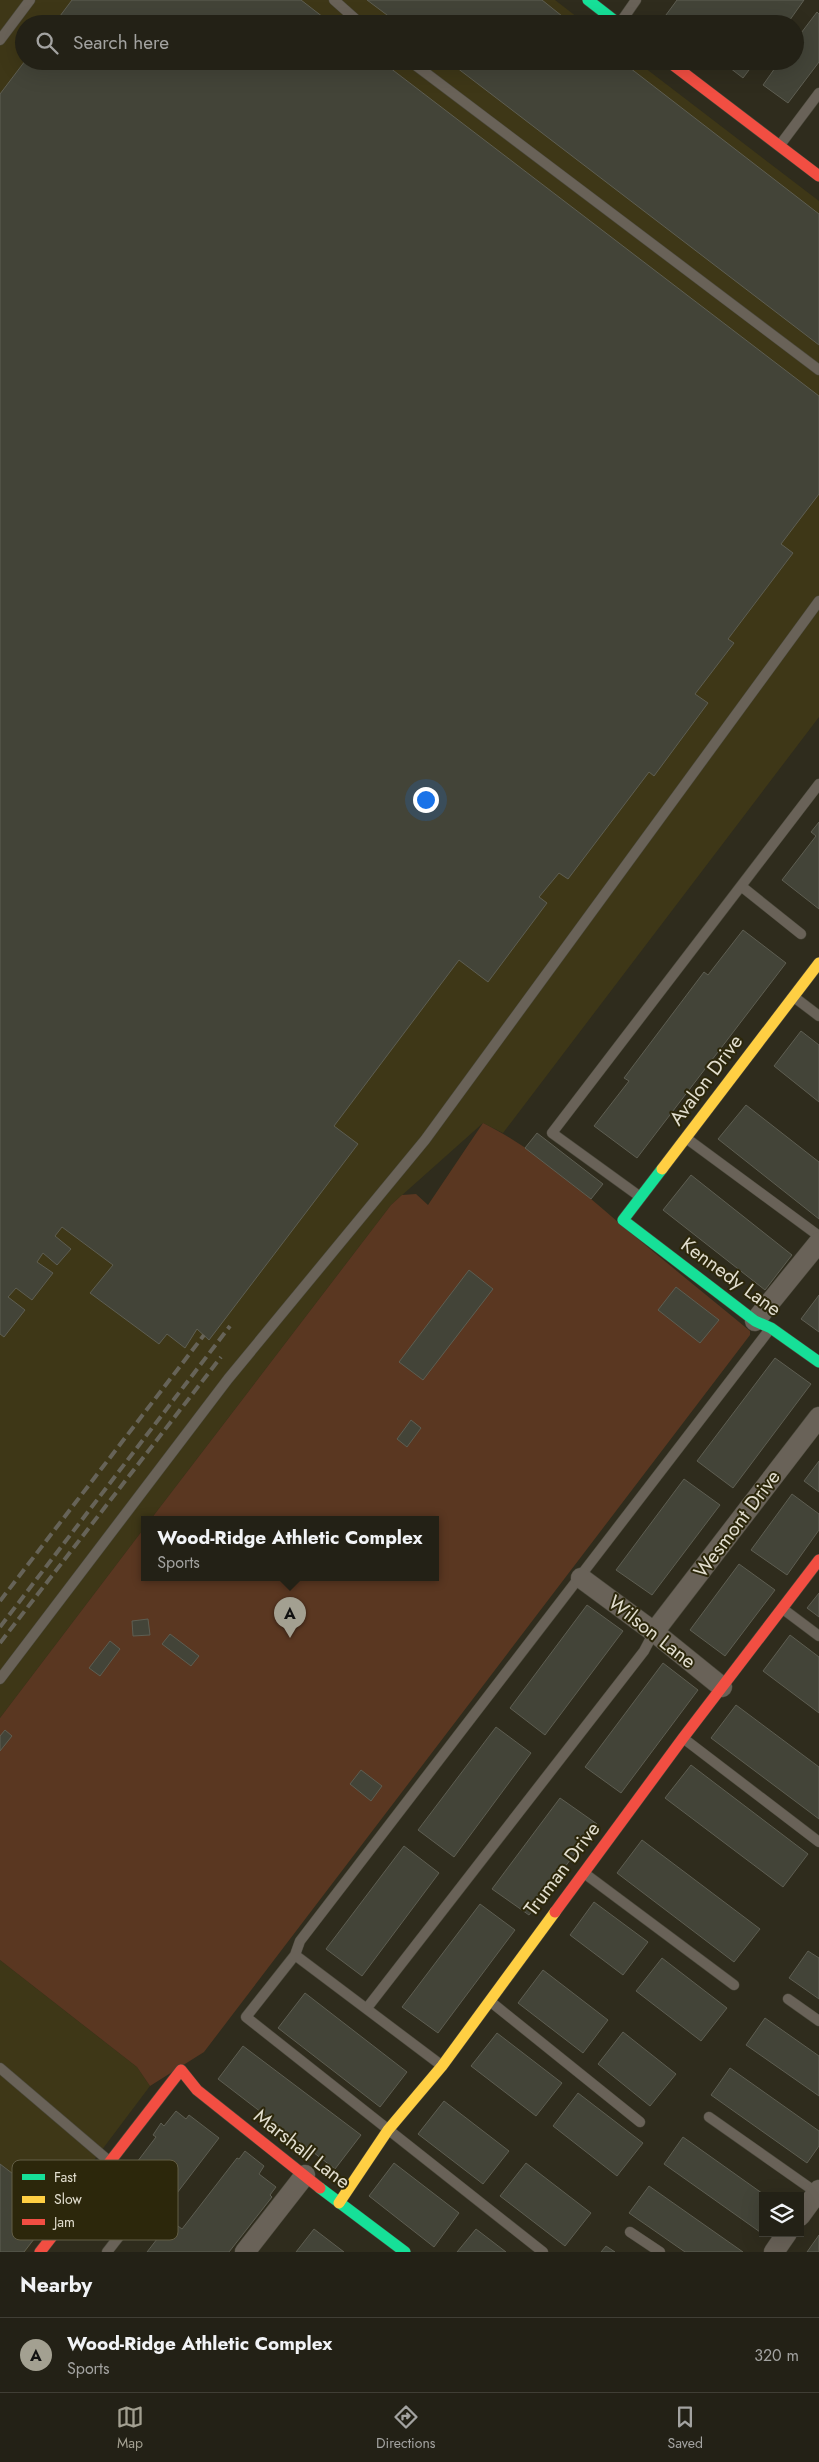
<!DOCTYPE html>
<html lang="en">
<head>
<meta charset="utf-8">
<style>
	:root { --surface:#232116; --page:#2b291f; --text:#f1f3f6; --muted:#a3a3a1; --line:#403e35; --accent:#a3a091 }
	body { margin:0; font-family:Jost,sans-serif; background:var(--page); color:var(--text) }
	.controls { position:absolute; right:15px; bottom:15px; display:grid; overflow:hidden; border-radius:0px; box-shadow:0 5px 20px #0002 }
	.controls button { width:45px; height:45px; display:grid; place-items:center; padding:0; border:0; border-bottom:1px solid var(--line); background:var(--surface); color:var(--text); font:25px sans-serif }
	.you { position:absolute; left:425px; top:799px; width:18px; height:18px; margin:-12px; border:4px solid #fff; border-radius:50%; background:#1a73e8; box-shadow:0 0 0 8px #1a73e833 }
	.badge { display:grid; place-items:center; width:32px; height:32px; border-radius:50%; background:var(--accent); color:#111; font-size:16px; font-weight:700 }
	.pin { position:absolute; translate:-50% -41px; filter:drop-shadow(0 1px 2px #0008) }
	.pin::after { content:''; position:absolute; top:26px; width:18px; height:15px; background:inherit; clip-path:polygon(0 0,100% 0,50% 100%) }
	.popup { position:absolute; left:141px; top:1516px; width:298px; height:65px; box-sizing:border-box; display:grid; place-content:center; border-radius:0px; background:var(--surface); filter:drop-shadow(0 1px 4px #0005); font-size:16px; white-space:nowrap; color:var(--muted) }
	.popup b { font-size:19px; color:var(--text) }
	.popup::after { content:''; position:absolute; left:50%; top:100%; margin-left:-10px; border:10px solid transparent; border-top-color:var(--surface) }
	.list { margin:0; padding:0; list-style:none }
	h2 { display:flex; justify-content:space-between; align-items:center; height:65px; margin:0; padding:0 20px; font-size:21px }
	h2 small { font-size:16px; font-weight:400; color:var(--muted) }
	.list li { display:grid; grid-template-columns:32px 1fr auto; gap:15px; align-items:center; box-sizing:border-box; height:75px; padding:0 20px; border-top:1px solid var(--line) }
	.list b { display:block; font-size:19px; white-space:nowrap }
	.list p { margin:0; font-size:16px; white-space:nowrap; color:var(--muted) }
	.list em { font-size:16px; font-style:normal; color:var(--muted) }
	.icon { flex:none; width:28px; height:28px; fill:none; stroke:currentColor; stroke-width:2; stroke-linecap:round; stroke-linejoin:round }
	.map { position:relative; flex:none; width:819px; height:2252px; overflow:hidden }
	.search { position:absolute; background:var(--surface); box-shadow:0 5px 20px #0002; left:15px; right:15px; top:15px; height:55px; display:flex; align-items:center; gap:12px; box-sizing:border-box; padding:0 18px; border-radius:28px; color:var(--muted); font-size:19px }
	.sheet { height:140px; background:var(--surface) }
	nav { display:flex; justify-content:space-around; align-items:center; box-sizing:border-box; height:70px; border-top:1px solid var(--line); background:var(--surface); font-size:14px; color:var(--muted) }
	nav a { display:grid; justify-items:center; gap:2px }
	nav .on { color:var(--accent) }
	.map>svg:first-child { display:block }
	.built { fill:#3e3717 }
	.green { fill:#5a3721 }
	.building { fill:#434438; stroke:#5e5e52 }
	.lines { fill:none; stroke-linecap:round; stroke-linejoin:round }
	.lane-casing { stroke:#4a483b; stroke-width:11 }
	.street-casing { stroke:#4a483b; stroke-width:21 }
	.fast-casing { stroke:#4a483b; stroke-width:12 }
	.slow-casing { stroke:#4a483b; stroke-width:12 }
	.jam-casing { stroke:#4a483b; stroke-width:12 }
	.lane { stroke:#696258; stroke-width:10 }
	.street { stroke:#696258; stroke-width:20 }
	.fast { stroke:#16e098; stroke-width:11 }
	.slow { stroke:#ffcf43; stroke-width:11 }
	.jam { stroke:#f24e42; stroke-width:11 }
	.rail { stroke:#666358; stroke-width:4; stroke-dasharray:10 5; stroke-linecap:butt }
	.labels { text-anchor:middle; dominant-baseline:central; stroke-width:4; stroke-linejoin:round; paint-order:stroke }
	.street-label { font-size:20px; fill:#e2decf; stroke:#2c270b }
	.key { fill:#2c270b; stroke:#635e46; stroke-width:1 }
	.key-label { font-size:14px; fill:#e2decf }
</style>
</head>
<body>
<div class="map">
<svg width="819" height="2252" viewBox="0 0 819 2252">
	<rect width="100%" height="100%" fill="#2f2c1d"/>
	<!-- built -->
	<path class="built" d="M0,0H555L586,24H24V61H636L819,201V717L503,1133L483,1123L391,1205L151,1519H145V1527L0,1718Z
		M0,1960L137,2067L150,2086L25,2252H0Z"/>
	<!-- green -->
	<path class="green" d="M483,1123C540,1151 589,1198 638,1239C675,1270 713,1300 750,1331V1335L204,2052L150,2086L137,2067L0,1960V1718L145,1527V1577H435V1519H151L391,1205L402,1195L416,1194L428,1205Z"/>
	<!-- building -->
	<path class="building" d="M72,0H301L332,24H54Z
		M367,0H542L572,24H399Z
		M677,0H804L787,24H670L663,19Z
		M817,12L819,14V62L788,103L763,85L780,61H795V41Z
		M25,61H381L819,396V494L781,544L793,553L728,639L734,643L695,694L708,703L654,776L649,772L568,879L559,873L539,897L547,903L488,982L459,960L334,1126L358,1144L209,1340L197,1329L185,1348L167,1334L159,1344L90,1293L113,1265L62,1227L55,1236L71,1249L57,1265L43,1253L37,1262L53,1273L32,1300L16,1288L8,1297L25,1310L4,1337L0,1334V94Z
		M448,61H621L819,214V345Z
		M721,61H759L757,64L755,62L743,78Z
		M819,822V909L782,880L816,836L811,832Z
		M743,930L786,963L637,1158L594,1126L629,1081L624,1078L704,972L708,975Z
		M801,1031L819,1045V1102L774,1066Z
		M746,1105L819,1162V1219L718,1139Z
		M537,1133L603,1184L591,1199L525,1148Z
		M691,1175L792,1255L765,1290L663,1210Z
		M469,1270L493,1289L423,1380L399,1362Z
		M676,1287L719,1320L700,1343L658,1310Z
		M819,1295V1332L801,1319Z
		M775,1358L811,1384L733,1488L697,1461Z
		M411,1420L421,1428L407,1447L397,1439Z
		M819,1461V1492L804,1481Z
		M684,1479L720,1505L652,1595L616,1570Z
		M792,1494L819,1514V1530L787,1575L751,1550Z
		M739,1564L775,1590L725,1656L690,1630Z
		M819,1593V1617L807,1608Z
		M587,1605L623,1631L545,1735L510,1708Z
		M148,1619L150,1635L133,1636L132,1621Z
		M170,1634L199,1656L191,1666L162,1644Z
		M790,1635L819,1657V1713L763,1671Z
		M110,1641L120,1649L100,1676L89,1668Z
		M663,1663L698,1690L621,1793L585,1767Z
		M736,1705L819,1767V1819L711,1738Z
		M496,1727L531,1753L454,1857L418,1830Z
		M5,1730L12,1736L0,1751V1736Z
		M691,1765L808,1854L783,1887L665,1798Z
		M361,1770L382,1786L371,1801L350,1784Z
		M560,1798L597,1824L529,1915L492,1889Z
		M642,1840L760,1929L734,1962L617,1873Z
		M404,1846L439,1873L362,1976L326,1949Z
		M594,1902L648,1942L623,1975L570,1935Z
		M480,1904L515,1930L438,2033L402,2007Z
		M808,1951L819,1958V1999L789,1978Z
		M662,1958L727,2008L701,2041L636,1991Z
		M543,1970L608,2020L583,2053L518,2003Z
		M305,1993L407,2072L380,2107L278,2028Z
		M765,2018L819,2056V2096L746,2045Z
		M623,2032L676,2074L650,2106L598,2064Z
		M497,2033L562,2083L536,2116L471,2066Z
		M243,2046L361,2135L335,2169L218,2079Z
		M730,2068L819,2131V2146L807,2163L711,2095Z
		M578,2093L643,2143L617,2176L553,2126Z
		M444,2101L509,2151L483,2184L418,2134Z
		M176,2111L186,2119L189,2115L219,2138L174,2197L134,2166L156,2137L153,2135L161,2123L164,2126Z
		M683,2137L766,2196H763V2228L760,2232L664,2164Z
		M245,2151L264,2166L259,2174L276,2187L270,2195L272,2197L229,2252H147L171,2221L182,2229L237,2158L239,2159Z
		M394,2163L459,2213L434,2247L369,2196Z
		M526,2163L591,2213L565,2246L500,2196Z
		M0,2164L58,2208L24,2252H0Z
		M649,2186L743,2252H685L629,2213Z
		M314,2229L344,2252H296Z
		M476,2229L506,2252H457Z
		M819,2235V2252H807Z
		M606,2246L615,2252H601Z"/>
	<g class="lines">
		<defs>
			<path id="lane" d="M334,0L361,24
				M620,23L636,0
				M0,40L30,0
				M410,61L819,370
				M780,145L819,93
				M741,886L801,934
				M794,997L819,1016
				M686,1138L819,1236
				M639,1196L552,1133L819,784
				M783,1609L819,1636
				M0,1679L228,1379L425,1140L819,601
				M683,1738L819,1842
				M584,1873L734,1985
				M295,1955L300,1941L770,1329
				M788,1999L819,2021
				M491,2002L640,2122
				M367,2008L644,1651L654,1632
				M441,2065L295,1955L246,2017L543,2252
				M0,2068L109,2161
				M709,2117L817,2193
				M88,2191L121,2218V2234L107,2252
				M630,2232L660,2252"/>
			<path id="street" d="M755,1321L819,1242
				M581,1578L654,1632L722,1687
				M654,1632L819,1417
				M800,2216L819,2190
				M245,2252L305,2175
				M774,2252L787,2233"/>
			<path id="fast" d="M588,0L619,24
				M662,1169L623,1220L755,1321L771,1328L819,1362
				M320,2188L405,2252"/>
			<path id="slow" d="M662,1169L819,963
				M339,2203L388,2130L442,2066L555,1912"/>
			<path id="jam" d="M668,61L819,176
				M555,1912L683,1738L819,1560
				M40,2252L181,2070L197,2090L320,2188"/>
		</defs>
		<!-- lane casing -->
		<use href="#lane" class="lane-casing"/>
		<!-- street casing -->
		<use href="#street" class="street-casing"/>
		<!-- fast casing -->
		<use href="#fast" class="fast-casing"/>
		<!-- slow casing -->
		<use href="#slow" class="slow-casing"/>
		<!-- jam casing -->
		<use href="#jam" class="jam-casing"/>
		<!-- lane -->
		<use href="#lane" class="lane"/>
		<!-- street -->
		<use href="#street" class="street"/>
		<!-- fast -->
		<use href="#fast" class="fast"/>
		<!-- slow -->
		<use href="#slow" class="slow"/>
		<!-- jam -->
		<use href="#jam" class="jam"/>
		<!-- rail -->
		<path class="rail" d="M0,1601L204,1335
			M0,1627L230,1326
			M0,1643L221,1357"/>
	</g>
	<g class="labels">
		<!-- street labels -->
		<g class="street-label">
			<text transform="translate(706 1080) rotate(-53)">Avalon Drive</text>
			<text transform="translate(731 1277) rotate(36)">Kennedy Lane</text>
			<text transform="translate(737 1524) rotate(-53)">Wesmont Drive</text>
			<text transform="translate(652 1632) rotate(38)">Wilson Lane</text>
			<text transform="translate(562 1869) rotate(-53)">Truman Drive</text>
			<text transform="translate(302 2149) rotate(38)">Marshall Lane</text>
		</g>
	</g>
	<!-- legend -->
	<rect x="12" y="2160" width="166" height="80" rx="8" class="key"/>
	<rect x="22" y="2174" width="23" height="6" fill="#16e098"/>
	<rect x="22" y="2196" width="23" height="7" fill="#ffcf43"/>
	<rect x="22" y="2219" width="23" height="6" fill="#f24e42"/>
	<g class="key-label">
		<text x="54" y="2182">Fast</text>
		<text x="54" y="2204">Slow</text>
		<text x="54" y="2227">Jam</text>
	</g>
</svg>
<div class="controls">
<button><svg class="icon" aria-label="layers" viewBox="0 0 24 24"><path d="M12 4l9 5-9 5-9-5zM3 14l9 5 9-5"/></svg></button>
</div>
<div class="you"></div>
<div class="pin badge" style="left:290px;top:1638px">A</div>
<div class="popup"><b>Wood-Ridge Athletic Complex</b>Sports</div>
<div class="search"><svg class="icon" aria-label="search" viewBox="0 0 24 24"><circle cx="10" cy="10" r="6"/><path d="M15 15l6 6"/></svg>Search here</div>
</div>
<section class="sheet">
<h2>Nearby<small></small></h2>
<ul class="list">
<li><span class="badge">A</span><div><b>Wood-Ridge Athletic Complex</b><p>Sports</p></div><em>320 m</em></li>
</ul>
</section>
<nav>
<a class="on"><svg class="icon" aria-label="map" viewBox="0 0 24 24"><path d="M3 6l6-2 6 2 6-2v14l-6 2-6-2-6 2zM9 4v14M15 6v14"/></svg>Map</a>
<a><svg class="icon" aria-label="directions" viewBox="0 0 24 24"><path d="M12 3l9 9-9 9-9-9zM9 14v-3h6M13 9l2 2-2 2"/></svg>Directions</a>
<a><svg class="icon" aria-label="saved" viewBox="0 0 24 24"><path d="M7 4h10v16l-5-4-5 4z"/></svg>Saved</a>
</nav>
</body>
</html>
